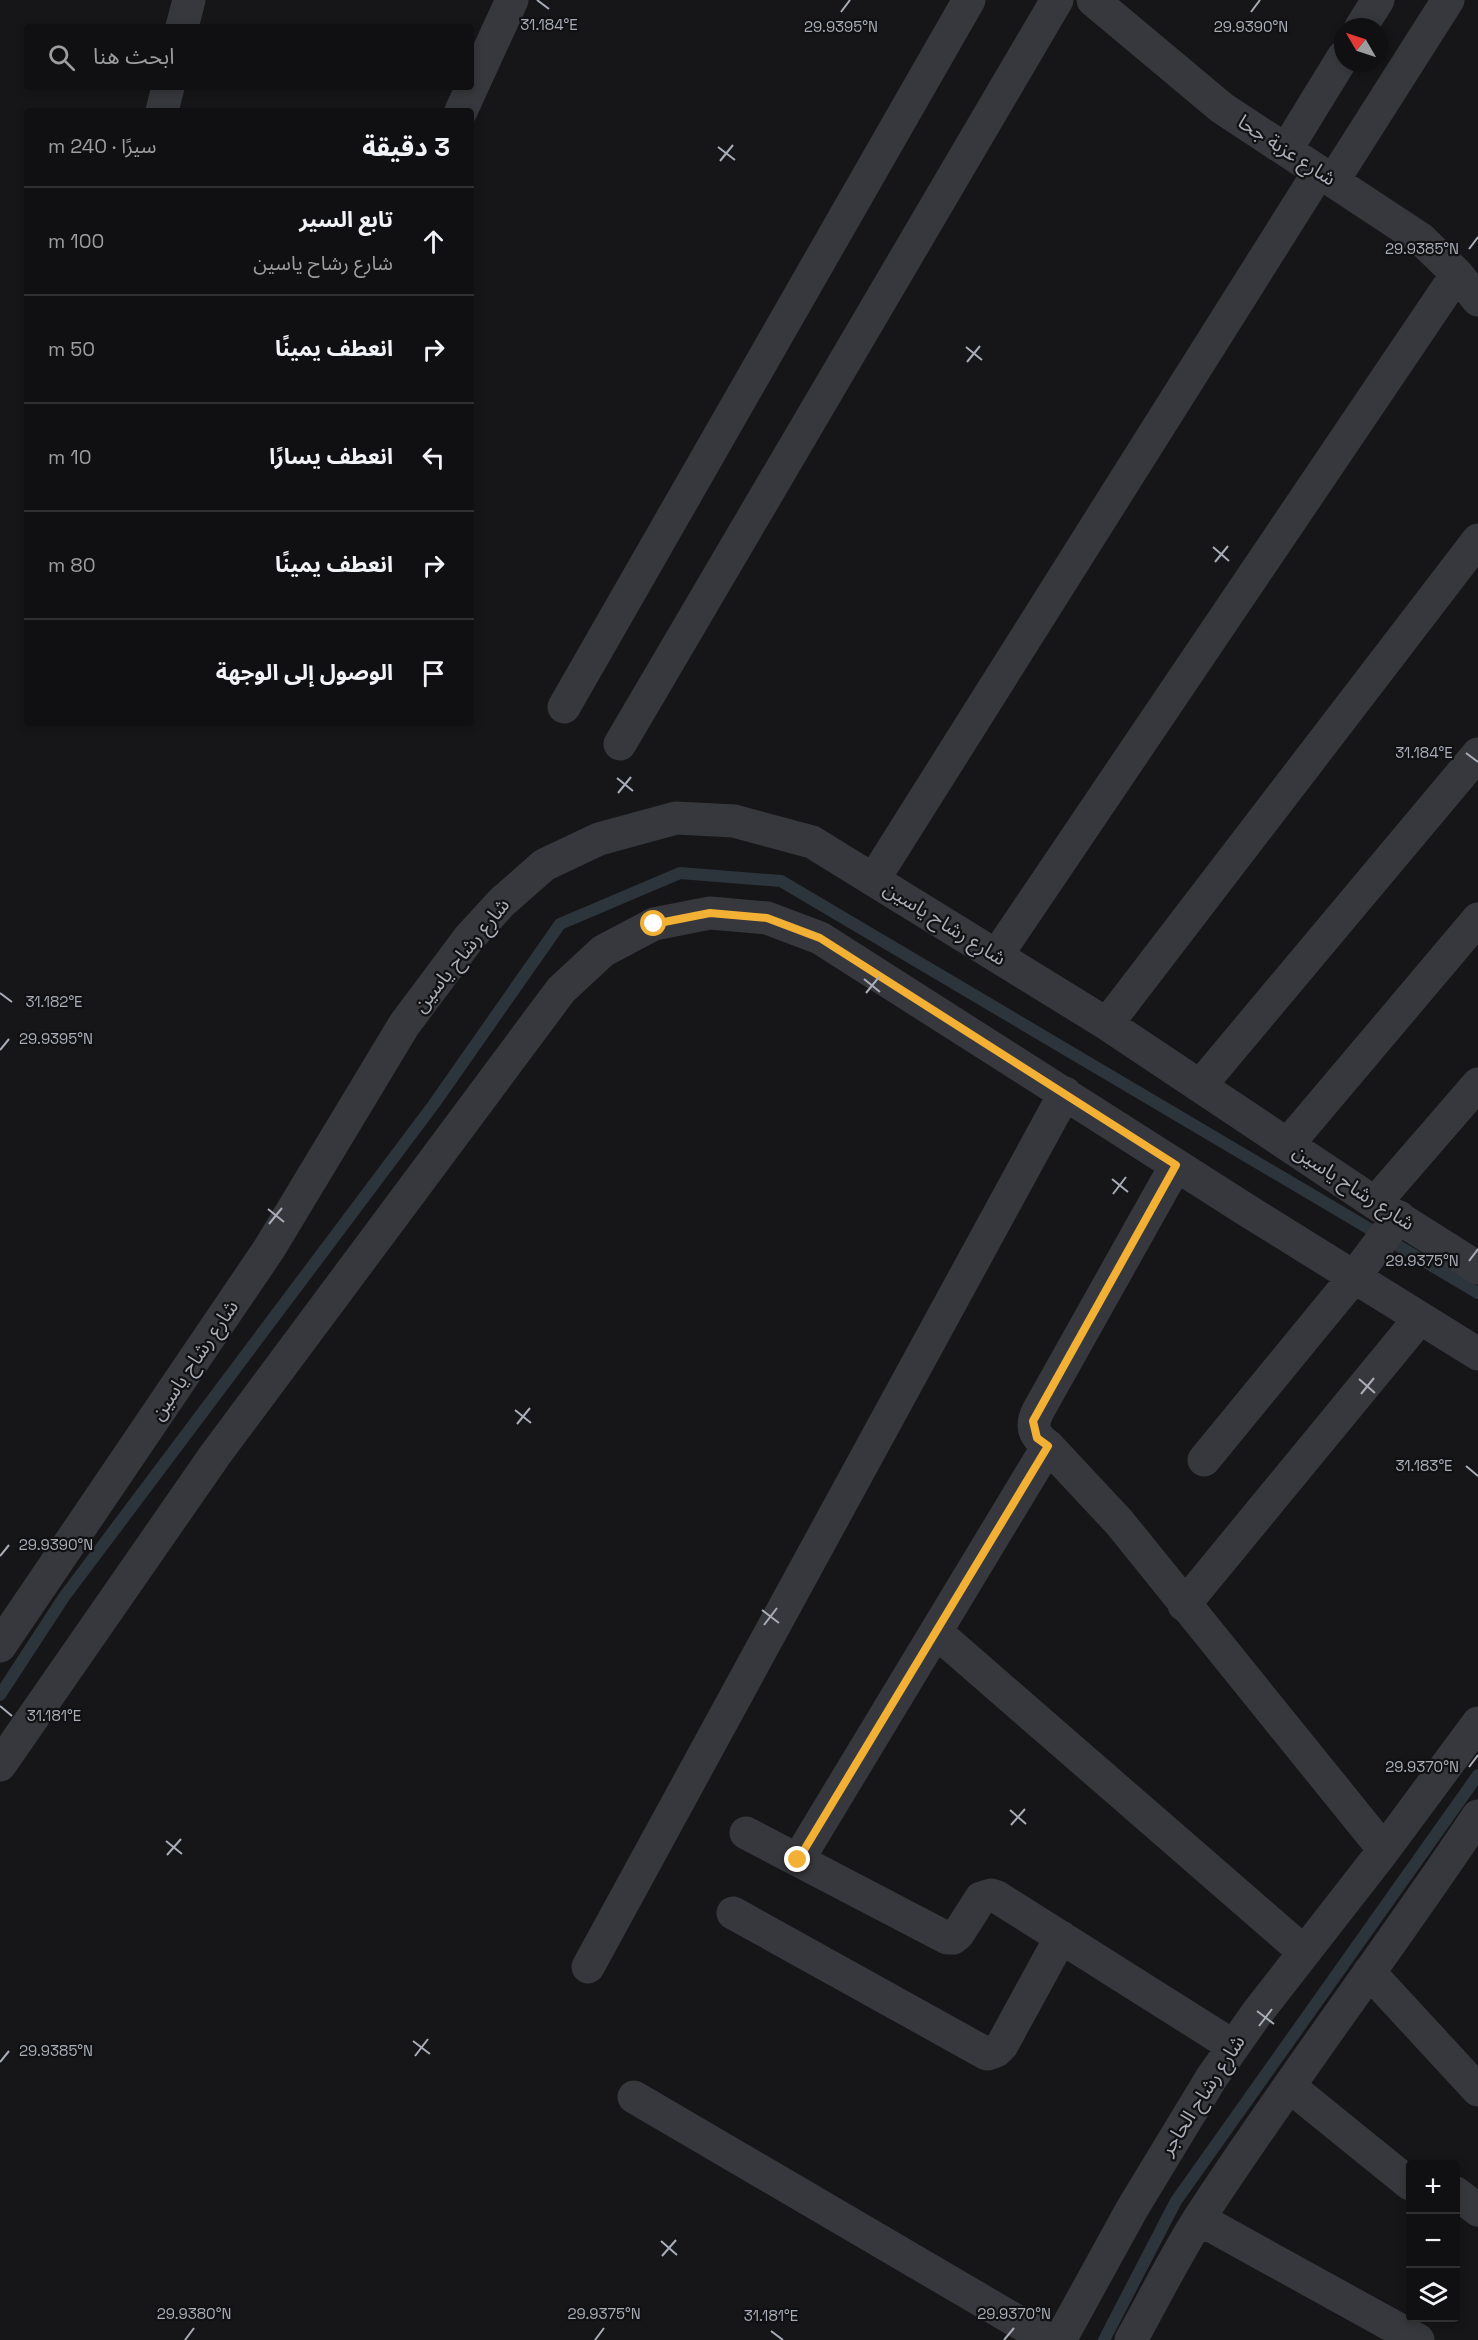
<!DOCTYPE html>
<html lang="ar">
<head>
<meta charset="utf-8">
<style>
	:root { --surface:#101012; --page:#19191b; --text:#f1f3f6; --muted:#9c9d9f; --line:#303032 }
	body { margin:0; font-family:"Space Grotesk","Noto Sans Arabic",sans-serif; background:var(--page); color:var(--text); direction:rtl }
	.controls { position:absolute; right:18px; bottom:18px; display:grid; overflow:hidden; border-radius:6px; box-shadow:0 3px 9px #0003 }
	.controls button { width:54px; height:54px; display:grid; place-items:center; padding:0; border:0; border-bottom:2px solid var(--line); background:var(--surface); color:var(--text); font:30px sans-serif }
	.compass { position:absolute; left:1334px; top:18px; width:54px; height:54px; border-radius:50%; background:var(--surface); box-shadow:0 3px 9px #0003; rotate:309deg }
	.stop { position:absolute; width:18px; height:18px; margin:-14px; border:4px solid #f2b134; border-radius:50%; background:#fff }
	.stop.end { background:#f2b134; border-color:#fff; box-shadow:0 2px 6px #0008 }
	.list { margin:0; padding:0; list-style:none }
	h2 { display:flex; justify-content:space-between; align-items:center; height:78px; margin:0; padding:0 24px; font-size:26px }
	h2 small { font-size:20px; font-weight:400; color:var(--muted) }
	.list li { display:grid; grid-template-columns:39px 1fr auto; gap:18px; align-items:center; box-sizing:border-box; height:108px; padding:0 24px; border-top:2px solid var(--line) }
	.list b { display:block; font-size:22px; white-space:nowrap }
	.list p { margin:0; font-size:20px; white-space:nowrap; color:var(--muted) }
	.list em { font-size:20px; font-style:normal; color:var(--muted) }
	.icon { flex:none; width:33px; height:33px; fill:none; stroke:currentColor; stroke-width:2; stroke-linecap:round; stroke-linejoin:round }
	.map { position:relative; flex:none; width:1478px; height:2340px; overflow:hidden; direction:ltr }
	.search { position:absolute; background:var(--surface); box-shadow:0 3px 9px #0003; left:24px; top:24px; width:450px; height:66px; display:flex; align-items:center; gap:15px; box-sizing:border-box; padding:0 21px; border-radius:6px; color:var(--muted); font-size:22px }
	.panel { position:absolute; background:var(--surface); box-shadow:0 3px 9px #0003; left:24px; top:108px; width:450px; height:618px; border-radius:6px; direction:rtl }
	.map>svg:first-child { display:block }
	.lines { fill:none; stroke-linecap:round; stroke-linejoin:round }
	.stream { stroke:#2c353c; stroke-width:12 }
	.minor { stroke:#37383d; stroke-width:33 }
	.route { stroke:#f2b134; stroke-width:8 }
	.ticks { fill:none; stroke:#a8adb8; stroke-width:2 }
	.labels { text-anchor:middle; dominant-baseline:central; stroke-width:4.5; stroke-linejoin:round; paint-order:stroke }
	.street-label { font-size:20px; fill:#a8adb8; stroke:#111113 }
	.ticks-label { font-size:15px; text-anchor:middle; fill:#a8adb8; stroke:#111113; stroke-width:4.5; stroke-linejoin:round; paint-order:stroke }
</style>
</head>
<body>
<div class="map">
<svg width="1478" height="2340" viewBox="0 0 1478 2340">
	<rect width="100%" height="100%" fill="#161618"/>
	<g class="lines">
		<!-- stream -->
		<path class="stream" d="M0,1695L64,1597L434,1104L560,924L680,873L781,881L1478,1293
			M1104,2340L1176,2201L1478,1775"/>
		<!-- minor -->
		<path class="minor" d="M1093,0L1222,108L1421,239L1457,274L1478,300
			M182,27L189,0
			M1361,27L1378,0
			M162,111L168,87
			M461,111L512,0
			M1286,150L1343,57
			M1333,181L1448,0
			M564,707L969,0
			M620,744L1057,0
			M874,879L1319,172
			M997,955L1457,274
			M1107,1024L1478,540
			M1200,1086L1478,754
			M1288,1144L1478,919
			M1176,1165L1038,1411C1030,1427 1034,1436 1048,1446L1119,1522L1384,1850
			M1375,1203L1478,1084
			M1204,1460L1354,1277L1399,1217
			M1184,1605L1420,1318
			M936,1632L1304,1952
			M0,1646L269,1249L404,1025L469,938L502,902L544,865L599,839L676,818L734,821L812,842L1107,1024L1375,1203L1478,1268
			M0,1765L215,1455L561,990L603,951L654,924L710,913L767,918L820,938L1248,1211L1478,1354
			M746,1833L947,1938H953L958,1934L981,1898L991,1895L997,1897L1233,2046
			M798,1860L1048,1446
			M733,1913L987,2054L996,2051L1002,2045L1061,1937
			M588,1967L1065,1093
			M1369,1972L1478,2090
			M1289,2086L1410,2184
			M634,2097L1049,2340
			M1456,2193L1478,2210
			M1199,2219L1418,2340
			M1060,2340L1132,2209L1212,2077L1257,2013L1384,1850L1478,1723
			M1131,2340C1154,2299 1175,2256 1200,2217C1289,2080 1388,1951 1478,1816"/>
	</g>
	<g class="lines">
		<!-- route -->
		<path class="route" d="M654,924L710,913L767,918L820,938L1176,1165L1033,1421L1037,1438L1048,1446L798,1860"/>
	</g>
	<!-- ticks -->
	<path class="ticks" d="M537,0L549,9M841,12L850,0M1251,12L1260,0M718,147L735,160M720,161L733,145M1469,249L1478,237M966,347L982,360M967,362L980,346M1213,547L1229,561M1215,562L1228,546M1466,753L1478,762M617,778L633,791M618,793L631,777M864,979L880,992M0,993L12,1002M866,993L879,977M0,1050L9,1039M1112,1179L1128,1192M1113,1194L1126,1177M268,1209L284,1222M269,1224L282,1208M1469,1261L1478,1249M1359,1379L1375,1393M1361,1394L1374,1378M515,1410L531,1423M517,1424L530,1408M1466,1466L1478,1476M0,1556L9,1545M762,1610L779,1623M764,1625L777,1608M0,1706L12,1716M1469,1767L1478,1755M1010,1810L1026,1824M1011,1825L1025,1809M166,1841L182,1854M167,1855L181,1839M1257,2011L1274,2024M1259,2026L1272,2009M413,2041L430,2054M415,2056L428,2039M0,2062L9,2051M661,2241L677,2255M662,2256L676,2240M771,2331L783,2340M185,2340L194,2328M595,2340L604,2328M1004,2340L1014,2328"/>
	<g class="labels">
		<!-- street labels -->
		<g class="street-label">
			<text transform="translate(1287 150) rotate(33)">شارع عزبة جحا</text>
			<text transform="translate(945 923) rotate(32)">شارع رشاح ياسين</text>
			<text transform="translate(461 955) rotate(-51)">شارع رشاح ياسين</text>
			<text transform="translate(1354 1187) rotate(33)">شارع رشاح ياسين</text>
			<text transform="translate(194 1360) rotate(-56)">شارع رشاح ياسين</text>
			<text transform="translate(1202 2095) rotate(-57)">شارع رشاح الحاجر</text>
		</g>
	</g>
	<g class="ticks-label">
		<text x="549" y="30">31.184°E</text>
		<text x="841" y="32">29.9395°N</text>
		<text x="1251" y="32">29.9390°N</text>
		<text x="1422" y="254">29.9385°N</text>
		<text x="1424" y="758">31.184°E</text>
		<text x="54" y="1007">31.182°E</text>
		<text x="56" y="1044">29.9395°N</text>
		<text x="1422" y="1266">29.9375°N</text>
		<text x="1424" y="1471">31.183°E</text>
		<text x="56" y="1550">29.9390°N</text>
		<text x="54" y="1721">31.181°E</text>
		<text x="1422" y="1772">29.9370°N</text>
		<text x="56" y="2056">29.9385°N</text>
		<text x="194" y="2319">29.9380°N</text>
		<text x="604" y="2319">29.9375°N</text>
		<text x="1014" y="2319">29.9370°N</text>
		<text x="771" y="2321">31.181°E</text>
	</g>
</svg>
<div class="controls">
<button>+</button>
<button>−</button>
<button><svg class="icon" aria-label="layers" viewBox="0 0 24 24"><path d="M12 4l9 5-9 5-9-5zM3 14l9 5 9-5"/></svg></button>
</div>
<svg class="compass" viewBox="-18 -18 36 36"><path d="M0-13l5 13h-10z" fill="#e53935"/><path d="M0 13l5-13h-10z" fill="#9c9d9f"/></svg>
<div class="stop" style="left:654px;top:924px"></div>
<div class="stop end" style="left:798px;top:1860px"></div>
<div class="search"><svg class="icon" aria-label="search" viewBox="0 0 24 24"><circle cx="10" cy="10" r="6"/><path d="M15 15l6 6"/></svg>ابحث هنا</div>
<section class="panel">
<h2>3 دقيقة<small>سيرًا · 240 m</small></h2>
<ul class="list">
<li><svg class="icon" aria-label="ahead" viewBox="0 0 24 24"><path d="M12 20V5M6 11l6-6 6 6"/></svg><div><b>تابع السير</b><p>شارع رشاح ياسين</p></div><em>100 m</em></li>
<li><svg class="icon" aria-label="right" viewBox="0 0 24 24"><path d="M7 20v-9h11M14 6l5 5-5 5"/></svg><div><b>انعطف يمينًا</b></div><em>50 m</em></li>
<li><svg class="icon" aria-label="left" viewBox="0 0 24 24"><path d="M17 20v-9H6M10 6l-5 5 5 5"/></svg><div><b>انعطف يسارًا</b></div><em>10 m</em></li>
<li><svg class="icon" aria-label="right" viewBox="0 0 24 24"><path d="M7 20v-9h11M14 6l5 5-5 5"/></svg><div><b>انعطف يمينًا</b></div><em>80 m</em></li>
<li><svg class="icon" aria-label="arrive" viewBox="0 0 24 24"><path d="M6 21V4h12l-3 4 3 4H6"/></svg><div><b>الوصول إلى الوجهة</b></div></li>
</ul>
</section>
</div>
</body>
</html>
